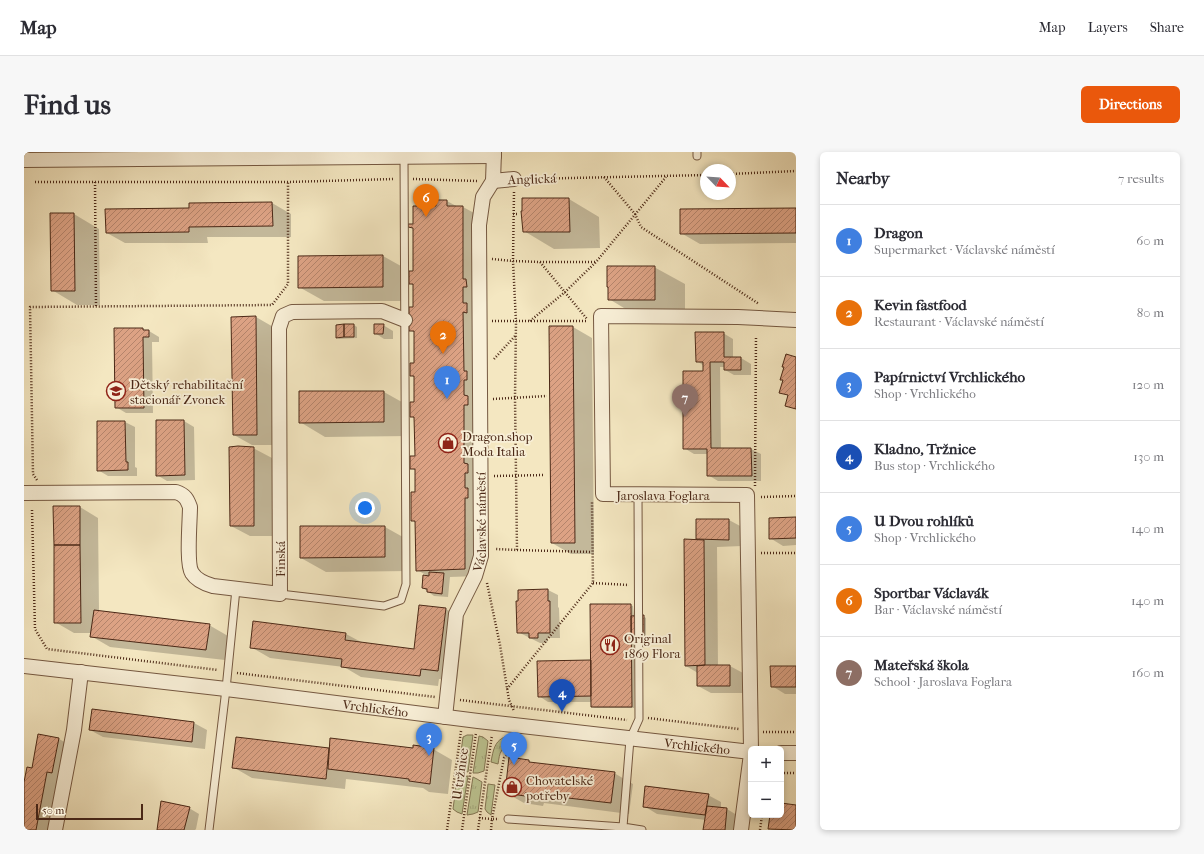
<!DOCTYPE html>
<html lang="en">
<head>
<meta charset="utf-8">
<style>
	:root { --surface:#fff; --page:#f7f7f7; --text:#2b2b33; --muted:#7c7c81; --line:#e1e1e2; --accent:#ea580c }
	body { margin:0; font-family:"IM FELL French Canon",serif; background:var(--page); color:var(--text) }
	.controls { position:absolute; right:12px; bottom:12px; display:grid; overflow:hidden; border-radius:6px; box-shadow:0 2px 6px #0003 }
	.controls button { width:36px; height:36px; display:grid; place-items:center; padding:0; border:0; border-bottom:1px solid var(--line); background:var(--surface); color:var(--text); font:20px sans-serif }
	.compass { position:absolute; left:676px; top:12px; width:36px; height:36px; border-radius:50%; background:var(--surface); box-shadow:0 2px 6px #0003; rotate:115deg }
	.scale { position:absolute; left:12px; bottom:10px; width:107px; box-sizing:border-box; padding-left:4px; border:2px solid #4b2816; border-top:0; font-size:11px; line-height:14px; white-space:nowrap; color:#4b2816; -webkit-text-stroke:3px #f8efd7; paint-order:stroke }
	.you { position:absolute; left:341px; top:356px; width:14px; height:14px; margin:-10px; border:3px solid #fff; border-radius:50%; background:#1a73e8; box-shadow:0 0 0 6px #1a73e833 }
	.badge { display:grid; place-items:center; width:26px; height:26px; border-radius:50%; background:var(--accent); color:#fff; font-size:13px; font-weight:700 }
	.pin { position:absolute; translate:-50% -33px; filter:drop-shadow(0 1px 2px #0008) }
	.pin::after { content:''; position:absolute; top:21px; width:14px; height:12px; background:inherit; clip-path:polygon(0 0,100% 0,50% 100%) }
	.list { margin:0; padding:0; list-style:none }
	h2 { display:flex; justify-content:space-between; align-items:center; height:52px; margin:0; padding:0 16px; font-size:17px }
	h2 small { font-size:13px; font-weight:400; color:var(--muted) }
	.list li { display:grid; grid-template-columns:26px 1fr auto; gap:12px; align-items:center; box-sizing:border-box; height:72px; padding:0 16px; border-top:1px solid var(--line) }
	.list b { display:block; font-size:15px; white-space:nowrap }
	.list p { margin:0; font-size:13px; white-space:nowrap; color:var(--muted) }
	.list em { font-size:13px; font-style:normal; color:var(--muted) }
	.map { position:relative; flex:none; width:772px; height:678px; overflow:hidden; border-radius:6px }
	header { display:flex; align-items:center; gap:24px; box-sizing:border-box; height:56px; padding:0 20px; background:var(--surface); border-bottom:1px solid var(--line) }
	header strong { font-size:19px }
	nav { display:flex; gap:22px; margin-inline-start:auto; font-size:14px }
	.intro { display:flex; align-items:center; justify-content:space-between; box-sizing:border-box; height:96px; padding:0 24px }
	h1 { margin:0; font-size:28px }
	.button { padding:10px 18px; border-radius:6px; background:var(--accent); color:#fff; font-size:14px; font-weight:700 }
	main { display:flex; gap:24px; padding:0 24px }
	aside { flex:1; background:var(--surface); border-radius:6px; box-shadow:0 2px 6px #0003 }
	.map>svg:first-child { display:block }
	.grass { fill:url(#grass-tufts); stroke:#847654 }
	.shadow { fill:#0003 }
	.building { fill:url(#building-hatch); stroke:#4b2816 }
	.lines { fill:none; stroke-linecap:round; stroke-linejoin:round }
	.lane-casing { stroke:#755841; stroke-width:9 }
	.street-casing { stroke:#755841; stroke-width:16 }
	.path { stroke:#4b2816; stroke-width:2.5; stroke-dasharray:1 2; stroke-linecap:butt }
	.lane { stroke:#f8efd7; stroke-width:7 }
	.street { stroke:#f8efd7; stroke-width:14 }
	.labels { text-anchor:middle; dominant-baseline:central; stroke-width:3.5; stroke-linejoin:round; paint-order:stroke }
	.street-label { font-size:13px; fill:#4b2816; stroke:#f8efd7 }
	.poi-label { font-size:13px; fill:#4b2816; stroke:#f8efd7; text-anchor:start }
</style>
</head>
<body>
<header>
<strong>Map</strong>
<nav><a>Map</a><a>Layers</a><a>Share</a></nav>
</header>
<div class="intro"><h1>Find us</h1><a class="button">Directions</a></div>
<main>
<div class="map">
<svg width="772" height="678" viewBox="0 0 772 678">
	<defs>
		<pattern id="grass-tufts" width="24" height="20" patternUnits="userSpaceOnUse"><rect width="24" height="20" fill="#bdc592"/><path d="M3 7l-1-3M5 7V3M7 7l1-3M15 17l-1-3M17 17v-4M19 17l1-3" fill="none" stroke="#a4a97d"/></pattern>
		<pattern id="building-hatch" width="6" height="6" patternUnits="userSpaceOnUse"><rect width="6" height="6" fill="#dca284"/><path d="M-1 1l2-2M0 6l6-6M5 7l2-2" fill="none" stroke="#b4846b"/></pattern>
	</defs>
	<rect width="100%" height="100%" fill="#f4e7c1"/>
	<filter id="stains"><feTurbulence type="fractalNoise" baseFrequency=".005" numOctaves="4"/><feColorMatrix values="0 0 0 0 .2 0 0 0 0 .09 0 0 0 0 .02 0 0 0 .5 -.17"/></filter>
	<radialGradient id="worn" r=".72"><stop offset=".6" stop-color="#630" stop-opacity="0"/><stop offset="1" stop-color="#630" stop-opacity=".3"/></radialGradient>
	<!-- grass -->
	<path class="grass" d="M490,582C490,590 482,592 478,598C475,602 475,607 474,612L467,610C470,593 472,586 490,582Z
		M443,583H449L444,620L440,619L435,615L439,585Z
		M455,584L459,585L464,589L460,619L454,621H449Z
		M444,624L438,662L433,660L429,657L433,627L437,625Z
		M449,625L453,627L458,630L454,660L449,662L443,663Z
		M464,632L471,633L467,663L463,660L461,657Z"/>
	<!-- shadow -->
	<path class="shadow" d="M545,47L575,65L576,96L530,97L500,79Z
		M423,49L434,55H439L452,62L454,424L426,425L424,445L410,444L399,436L404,424L393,418L392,371L388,368L392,342V319L387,316L392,305L391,267L387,264L391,251V226L387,223L391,212V181L386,178L390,156V134L384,130V149H300L275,135L359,104L384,118V120H390V77L385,75L390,73L413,55Z
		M248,51L267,62V85H183L184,91H101L83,81L166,57V52Z
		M772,57V91L676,92L657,81Z
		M27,62H50L75,77L76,153H53L28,138Z
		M630,115L661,132V164L615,165L585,147V135Z
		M232,165L251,176L252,293H228L210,283Z
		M330,173L333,175V186L315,187L313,185Z
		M359,173L369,179V187H360L351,181Z
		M549,175L568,186L570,402H547L528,391Z
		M119,177L122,179H125L135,185V190H128L129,261H102L92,255Z
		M699,181L709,187V206H717L727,212V223H710L701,218V215H696L697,297H727L737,302V329H694L684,323V302H670L660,296L680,220V214L673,209Z
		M360,240L385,254V284L301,285L276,270Z
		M133,269H160L170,275L171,328L143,329L133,323Z
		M101,270L111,275V315L113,316V324H84L74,318Z
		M229,296L248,306L249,384H226L207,374Z
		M56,355L74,366L75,459L185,473L204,484L201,508L86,495L67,484L68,481H50L31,470Z
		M772,366V393L759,394L746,386Z
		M673,368H705L718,375V394L693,395L694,514H706L719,521V541H687L674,534V521L662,514L673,388Z
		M361,375L386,389V419L302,420L277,406Z
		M524,438L534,443V455L535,456L536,486H524L523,491H516L494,480L495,439Z
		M606,453L609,454L610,465L619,464L622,466V488H610V556H571L568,555V550H524L515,544L567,509Z
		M422,457L440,468L433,529L415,527L414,534L337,525L320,515L246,506L227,495L322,482L339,491L391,498Z
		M772,515V542H761L748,534Z
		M69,558L170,571L183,578L181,597L79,585L66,578Z
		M213,586L306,597H409L428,608L424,642L405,640L399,636L322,627L321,637L228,626L209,615Z
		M35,587L48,594L26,678H0V635L9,617Z
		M505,609L510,612L590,621L609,632L605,662L520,651L519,654L500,651L482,641Z
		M684,643L697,650V656L703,657L716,665L714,678H680L682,668L633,662L620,654Z
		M757,652L772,654V678H748L745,676L747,663H757Z
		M165,656L175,662L172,677L171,678H134Z"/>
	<!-- building -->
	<path class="building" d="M498,46H545L546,80H499L497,59H498Z
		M411,48H423V54H439V127H442L443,135H439V151H443V161L439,160L440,219H443V228H440V243L444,244V253H440V311L444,312V321H441V336H444V346H441V417L392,419L391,369H387V340H391V317H386V304H391L390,265H386V250H390V224H386V211H390V179H385V155H389V132H385V119H389V76L384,75V72H389V54H412Z
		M248,50L249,74L165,75V80L82,81L81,57L165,56V51Z
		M772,56V81L656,82V57Z
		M26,61H50L51,139H27Z
		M359,103V135L274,136V104Z
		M583,114H631V148H584V135H583Z
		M232,164L233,283H209L207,165Z
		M320,172H330V185H320Z
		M320,172V185L312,186V173Z
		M350,172H360L359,182H350Z
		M525,174H549L551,391H527Z
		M90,176H119V178H125V185H119L120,256H91Z
		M671,180H700V205H717V218H700V210H686L687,296H727L728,324H683V297H659V219H679V210H672Z
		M762,202L772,205V257L761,254L764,243L755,241L759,228H756L760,215H758Z
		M275,239H360V270L275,271Z
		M132,268H160L161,323L132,324Z
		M73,269H101L102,310H104V318L73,319Z
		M214,294L230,295V374H206L205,295Z
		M29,354H56V393H30Z
		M772,365V386L745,387V366Z
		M672,367H705V388L672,387Z
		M276,374H361V405L276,406Z
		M660,387L680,388L681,513L661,514Z
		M30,393H56L57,471H30Z
		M405,420L420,421L418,442L403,440V437L398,436L399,423L405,424Z
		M524,437V449H526V481H514V486H505V481H493L492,449H494V438Z
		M566,452H607L608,555H567Z
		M395,453L422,456L414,519L397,517L396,524L317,515L318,507L226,496L229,469L322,481L321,488L390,497Z
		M70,458L186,472L182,498L66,485Z
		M620,463V486L607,487V464Z
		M567,508V544L514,545L513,509Z
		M681,513H706V534H673V514Z
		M746,514H772V535H747Z
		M68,557L170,570L168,590L65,578Z
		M14,582L35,586L28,621L23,620L12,678H0V630L3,615L8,616Z
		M212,585L305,596L302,627L208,616Z
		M306,586L389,596V593L410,596L406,632L385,629V627L304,617Z
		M485,605L505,608V610L591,620L587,651L501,641V644L481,641Z
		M621,634L685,642L681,663L619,655Z
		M137,649L166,655L160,678H133Z
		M757,651L772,653V678L744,677L746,663H757Z
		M683,654L703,656L701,678H679Z"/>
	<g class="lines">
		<defs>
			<path id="lane" d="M673,4V0
				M614,342L615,567L606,587L599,675L618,678
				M256,442L360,454L377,448L382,432L380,5
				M484,667L599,675
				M185,678L202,537L212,437"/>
			<g id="street">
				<path d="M470,0L469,29L490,27"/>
				<path d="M0,8L470,4"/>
				<path d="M0,341L152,340C161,343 163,347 166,355C166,368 162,412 168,421C173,429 182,432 189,434L256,442L255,176L259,164L268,160L358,159L381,168"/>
				<path id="s1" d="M0,514L202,537L454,569L727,600"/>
				<path id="s2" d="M421,565L432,462L451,424L457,404L455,73L459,45L469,29"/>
				<path d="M727,597L723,343L579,342L577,164L714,165L772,168"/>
				<path d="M757,601H772"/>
				<path d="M31,678L50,578L57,520"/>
				<path d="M717,678L727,602"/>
			</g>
		</defs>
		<!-- lane casing -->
		<use href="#lane" class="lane-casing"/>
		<!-- street casing -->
		<use href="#street" class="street-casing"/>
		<!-- path -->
		<path class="path" d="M706,22L772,19
			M580,25L611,62L617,75L735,152
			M389,27L454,29
			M502,27L682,23
			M11,30H264L370,27
			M71,30L72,155
			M490,40L489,109L516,110H572
			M489,62H495
			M468,107L489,109L492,170L491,246L493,398L471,397
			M516,110L563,167
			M468,169H563
			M506,169L541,140L572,110L642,25
			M470,207L492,183
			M469,247L523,244
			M470,324L521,323
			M13,328L9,322L6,155L248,153L264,132V30
			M731,334L732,184
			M737,345L772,344
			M8,358L11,477L23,497L194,518
			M493,398L568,400
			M737,401H772
			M463,431L476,493L485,548L490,559
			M569,431L605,433
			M213,521L411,545
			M483,537L569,431L568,349
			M436,548L603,568
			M624,566L715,577
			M739,580H772
			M757,621H772
			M455,666L468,667L480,606L495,587
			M423,678L437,579
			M438,678L452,581
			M454,678L468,583
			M467,678L468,667H475
			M736,678L738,663"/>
		<!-- lane -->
		<use href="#lane" class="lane"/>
		<!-- street -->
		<use href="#street" class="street"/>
	</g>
	<!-- icons -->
	<defs>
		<symbol id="school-ring" viewBox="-11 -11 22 22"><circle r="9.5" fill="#f8efd7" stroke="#8f2418" stroke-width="1.5"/><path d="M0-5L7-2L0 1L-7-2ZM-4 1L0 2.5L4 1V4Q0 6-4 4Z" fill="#8f2418"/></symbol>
		<symbol id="shop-ring" viewBox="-11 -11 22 22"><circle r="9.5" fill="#f8efd7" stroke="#8f2418" stroke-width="1.5"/><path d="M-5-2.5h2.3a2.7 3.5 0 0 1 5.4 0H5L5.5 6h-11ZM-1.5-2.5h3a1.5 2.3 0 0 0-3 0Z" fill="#8f2418"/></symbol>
		<symbol id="restaurant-ring" viewBox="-11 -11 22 22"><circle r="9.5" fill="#f8efd7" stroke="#8f2418" stroke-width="1.5"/><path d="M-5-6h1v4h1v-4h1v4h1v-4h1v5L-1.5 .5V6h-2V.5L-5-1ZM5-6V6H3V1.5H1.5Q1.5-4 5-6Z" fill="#8f2418"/></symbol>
	</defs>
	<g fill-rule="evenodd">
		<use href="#school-ring" x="81" y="228" width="22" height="22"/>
		<use href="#shop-ring" x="413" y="280" width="22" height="22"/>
		<use href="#restaurant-ring" x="575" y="482" width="22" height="22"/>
		<use href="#shop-ring" x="477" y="624" width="22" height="22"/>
	</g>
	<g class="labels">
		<!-- street labels -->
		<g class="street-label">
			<text transform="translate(508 27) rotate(-2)">Anglická</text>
			<text x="639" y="343">Jaroslava Foglara</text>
			<text stroke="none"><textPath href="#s2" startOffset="201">Václavské náměstí</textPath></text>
			<text transform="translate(256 407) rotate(-90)">Finská</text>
			<text stroke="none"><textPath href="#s1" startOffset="354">Vrchlického</textPath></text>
			<text stroke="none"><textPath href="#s1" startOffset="678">Vrchlického</textPath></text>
			<text transform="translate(436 622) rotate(-82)">U tržnice</text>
		</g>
		<!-- poi labels -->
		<g class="poi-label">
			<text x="106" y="232">Dětský rehabilitační<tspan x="106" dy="15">stacionář Zvonek</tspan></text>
			<text x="438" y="284">Dragon.shop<tspan x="438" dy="15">Moda Italia</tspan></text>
			<text x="600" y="486">Original<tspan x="600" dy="15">1869 Flora</tspan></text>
			<text x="502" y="628">Chovatelské<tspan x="502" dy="15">potřeby</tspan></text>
		</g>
	</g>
	<rect width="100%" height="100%" filter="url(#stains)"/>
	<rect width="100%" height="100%" fill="url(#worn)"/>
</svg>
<div class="controls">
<button>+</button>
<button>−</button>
</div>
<svg class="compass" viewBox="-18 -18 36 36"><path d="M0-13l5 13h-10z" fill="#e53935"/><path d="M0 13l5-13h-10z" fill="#7c7c81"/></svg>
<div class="scale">50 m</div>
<div class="you"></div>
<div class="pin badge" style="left:423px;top:247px;background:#3f7fe0">1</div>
<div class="pin badge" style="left:419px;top:202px;background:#e8710a">2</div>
<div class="pin badge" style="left:405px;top:604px;background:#3f7fe0">3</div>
<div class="pin badge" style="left:538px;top:560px;background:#1a4fb4">4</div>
<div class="pin badge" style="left:490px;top:613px;background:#3f7fe0">5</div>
<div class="pin badge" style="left:402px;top:65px;background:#e8710a">6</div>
<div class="pin badge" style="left:661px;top:265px;background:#8d6e63">7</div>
</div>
<aside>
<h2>Nearby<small>7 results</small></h2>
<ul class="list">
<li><span class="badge" style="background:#3f7fe0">1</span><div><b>Dragon</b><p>Supermarket · Václavské náměstí</p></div><em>60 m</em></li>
<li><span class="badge" style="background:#e8710a">2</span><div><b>Kevin fastfood</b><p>Restaurant · Václavské náměstí</p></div><em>80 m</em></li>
<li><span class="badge" style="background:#3f7fe0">3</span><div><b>Papírnictví Vrchlického</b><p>Shop · Vrchlického</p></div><em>120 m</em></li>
<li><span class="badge" style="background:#1a4fb4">4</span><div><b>Kladno, Tržnice</b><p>Bus stop · Vrchlického</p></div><em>130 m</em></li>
<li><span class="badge" style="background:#3f7fe0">5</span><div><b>U Dvou rohlíků</b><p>Shop · Vrchlického</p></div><em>140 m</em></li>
<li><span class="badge" style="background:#e8710a">6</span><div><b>Sportbar Václavák</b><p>Bar · Václavské náměstí</p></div><em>140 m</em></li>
<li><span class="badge" style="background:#8d6e63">7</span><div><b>Mateřská škola</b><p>School · Jaroslava Foglara</p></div><em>160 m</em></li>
</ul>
</aside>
</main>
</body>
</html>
